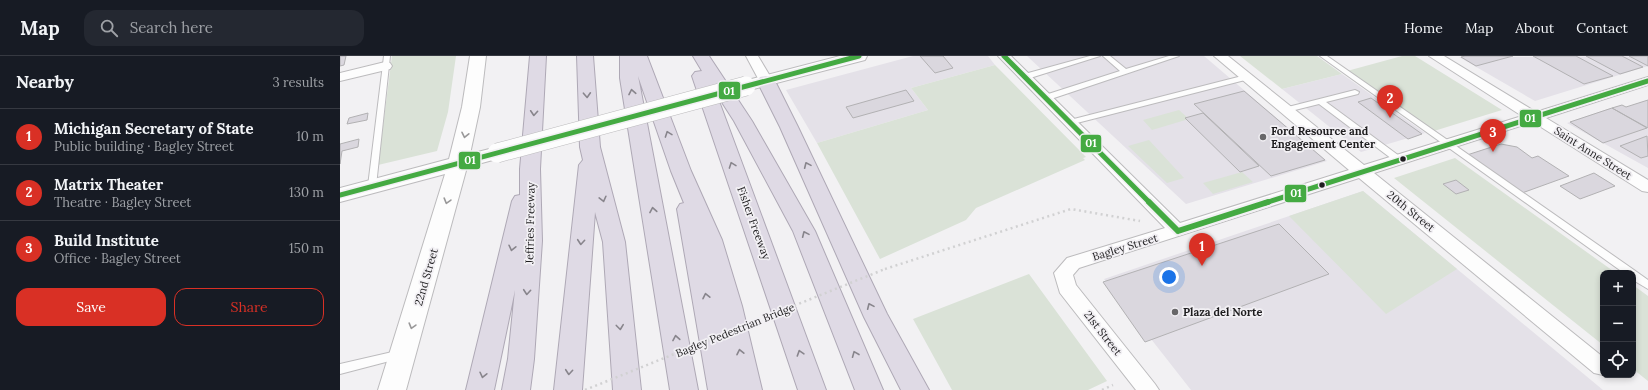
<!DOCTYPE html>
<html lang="en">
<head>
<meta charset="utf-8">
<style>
	:root { --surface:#171b24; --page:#242831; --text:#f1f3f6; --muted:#9ea1a6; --line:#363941; --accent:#d93025 }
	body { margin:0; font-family:Lora,serif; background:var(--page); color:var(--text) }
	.controls { position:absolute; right:12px; bottom:12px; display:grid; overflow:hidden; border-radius:8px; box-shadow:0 2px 6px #0003 }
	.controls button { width:36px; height:36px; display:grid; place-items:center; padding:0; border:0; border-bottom:1px solid var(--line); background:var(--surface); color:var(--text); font:20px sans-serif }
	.you { position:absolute; left:829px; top:221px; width:14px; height:14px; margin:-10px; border:3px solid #fff; border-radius:50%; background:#1a73e8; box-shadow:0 0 0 6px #1a73e833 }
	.badge { display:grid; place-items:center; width:26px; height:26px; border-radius:50%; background:var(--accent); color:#fff; font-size:13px; font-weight:700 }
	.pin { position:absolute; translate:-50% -33px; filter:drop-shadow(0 1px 2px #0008) }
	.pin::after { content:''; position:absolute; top:21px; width:14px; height:12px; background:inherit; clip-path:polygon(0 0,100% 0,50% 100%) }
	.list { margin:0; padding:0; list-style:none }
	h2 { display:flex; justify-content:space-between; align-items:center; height:52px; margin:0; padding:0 16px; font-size:17px }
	h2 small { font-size:13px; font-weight:400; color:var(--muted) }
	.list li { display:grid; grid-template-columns:26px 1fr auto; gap:12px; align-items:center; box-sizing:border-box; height:56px; padding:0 16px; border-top:1px solid var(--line) }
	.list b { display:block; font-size:15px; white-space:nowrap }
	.list p { margin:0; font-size:13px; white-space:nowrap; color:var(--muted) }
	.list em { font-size:13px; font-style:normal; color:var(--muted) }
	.actions { display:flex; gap:8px; padding:12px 16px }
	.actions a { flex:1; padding:9px 0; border:1px solid var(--accent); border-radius:12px; text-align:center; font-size:14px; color:var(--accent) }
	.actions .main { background:var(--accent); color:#fff }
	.icon { flex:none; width:22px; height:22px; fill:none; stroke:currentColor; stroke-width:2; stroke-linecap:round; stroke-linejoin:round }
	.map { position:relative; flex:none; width:1308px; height:334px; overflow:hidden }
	header { display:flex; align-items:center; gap:24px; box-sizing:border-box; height:56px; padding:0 20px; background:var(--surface); border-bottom:1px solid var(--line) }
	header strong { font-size:19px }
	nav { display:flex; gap:22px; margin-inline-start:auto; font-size:14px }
	.search { width:280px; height:36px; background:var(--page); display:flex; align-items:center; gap:10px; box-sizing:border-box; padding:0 14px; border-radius:12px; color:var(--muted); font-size:15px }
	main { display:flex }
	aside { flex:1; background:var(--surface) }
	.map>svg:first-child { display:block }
	.built { fill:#e4e1e8 }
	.green { fill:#dae2d7 }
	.building { fill:#dad7de; stroke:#b2b1b3 }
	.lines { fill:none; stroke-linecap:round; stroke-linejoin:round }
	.lane-casing { stroke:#bcbbbd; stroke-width:2 }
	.street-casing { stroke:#bcbbbd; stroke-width:2 }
	.secondary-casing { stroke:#bcbbbd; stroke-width:2 }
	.highway-casing { stroke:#aea8b5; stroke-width:2 }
	.path { stroke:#d1d1d2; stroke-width:2.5; stroke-dasharray:2 3.5; stroke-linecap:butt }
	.lane { fill:#fdfdfd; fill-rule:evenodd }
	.street { fill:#fdfdfd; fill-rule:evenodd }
	.secondary { fill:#fdfdfd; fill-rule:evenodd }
	.highway { fill:#dfdae5; fill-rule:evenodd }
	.secondary-bridge-casing { stroke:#bcbbbd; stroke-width:20; stroke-linecap:butt }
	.path-bridge { stroke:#d1d1d2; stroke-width:2.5; stroke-dasharray:2 3.5; stroke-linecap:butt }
	.secondary-bridge { stroke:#fdfdfd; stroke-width:19 }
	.bus-1-far1-casing { stroke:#f2f0f4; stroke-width:8 }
	.bus-1-casing { stroke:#f2f0f4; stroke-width:10 }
	.bus-1-far1 { stroke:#44aa42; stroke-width:5 }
	.bus-1 { stroke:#44aa42; stroke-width:6 }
	.oneway { stroke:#88858c }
	.oneway2 { stroke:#999899 }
	.poi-dot { fill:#686769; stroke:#f2f0f4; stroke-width:1.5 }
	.bus-dot { fill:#1e1d1f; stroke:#f2f0f4; stroke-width:1.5 }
	.labels { text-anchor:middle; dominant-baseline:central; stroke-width:3.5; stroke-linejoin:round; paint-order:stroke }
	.poi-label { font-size:11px; font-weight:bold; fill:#1e1d1f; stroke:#f2f0f4; text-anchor:start }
	.street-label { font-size:11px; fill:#1e1d1f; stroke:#f2f0f4 }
	.line-badge { stroke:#f2f0f4; stroke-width:1.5 }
	.badge-label { font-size:11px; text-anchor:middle; font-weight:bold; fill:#fff }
</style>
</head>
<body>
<header>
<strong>Map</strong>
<div class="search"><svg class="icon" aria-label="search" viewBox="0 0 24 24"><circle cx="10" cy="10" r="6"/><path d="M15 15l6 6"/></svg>Search here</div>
<nav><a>Home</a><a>Map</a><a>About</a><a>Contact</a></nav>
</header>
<main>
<aside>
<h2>Nearby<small>3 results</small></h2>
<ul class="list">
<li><span class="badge">1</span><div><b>Michigan Secretary of State</b><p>Public building · Bagley Street</p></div><em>10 m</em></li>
<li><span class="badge">2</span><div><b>Matrix Theater</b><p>Theatre · Bagley Street</p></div><em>130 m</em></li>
<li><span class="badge">3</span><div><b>Build Institute</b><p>Office · Bagley Street</p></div><em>150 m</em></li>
</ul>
<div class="actions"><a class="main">Save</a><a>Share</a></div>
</aside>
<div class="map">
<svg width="1308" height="334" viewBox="0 0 1308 334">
	<rect width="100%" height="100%" fill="#f2f1f3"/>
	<!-- built -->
	<path class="built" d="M573,0H648L655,9L571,32L588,54L477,87L446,34Z
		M687,0H864L987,105L846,148Z
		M1308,0V10L1195,45L1119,1Z
		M1002,18L1085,77L1021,96L942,33Z
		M1271,52L1308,73V112L1227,67Z
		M1023,135L1263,334H851L764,223Z"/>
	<!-- green -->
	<path class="green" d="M52,0H116L108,56L97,95L38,109Z
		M900,0H977L1002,18L942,33Z
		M1062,0H1075L1162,54L1094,75L1007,15Z
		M655,9L746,101L743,102L745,104L636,152L626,164L540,203L477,87L588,54L571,32Z
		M839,54L849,63L812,74L803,64Z
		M809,84L844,122L827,127L788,90Z
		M1115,102L1276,217H1263V289L1054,122Z
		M902,116L913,126L873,138L863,127Z
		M1023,135L1117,213L1046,258L949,160Z
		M689,218L767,325L748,334H612L573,263Z
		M1293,229L1308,240V325L1293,313Z"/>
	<!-- building -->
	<path class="building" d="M0,0H6L4,9L0,10Z
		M580,0H603L613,12L595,17Z
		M1125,0H1173L1136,10L1121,1Z
		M1193,0H1236L1273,20L1244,28Z
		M1246,0H1282L1303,11L1280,18Z
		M1289,0H1308V10Z
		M566,34L574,45L513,62L506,51Z
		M904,35L985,104L931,120L854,48Z
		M1031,42L1082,78L1068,83L1018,46Z
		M1308,44V72L1272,52L1282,49L1286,51Z
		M1272,52L1307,72L1263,87L1230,66Z
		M28,57L27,64L7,68L9,62Z
		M863,57L919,110L900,116L845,62Z
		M1307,80L1308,100L1301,102L1280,90Z
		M19,83L18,91L2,95L0,108V88Z
		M1161,88L1177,91L1192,102L1198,100L1229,120L1182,137L1127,99Z
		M1254,117L1275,130L1240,143L1220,130Z
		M1116,124L1129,134L1116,138L1103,128Z
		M939,168L989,218L805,286L763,226Z"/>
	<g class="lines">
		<defs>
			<path id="lane" d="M44,0H50L36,130L32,133L28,130Z
				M750,0H760L687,23H684L680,21L681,19Z
				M763,0H770L786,13L829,0H839L708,44H702V40L780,15Z
				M980,0H987L1294,214L1308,224V233L1293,224V217H1284Z
				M906,19L910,21L909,23L729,69L725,67L726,65Z
				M1015,34L1019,36L1018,38L986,46L1062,102L1063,104L1062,106H1056L979,48L947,56L943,54L944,52Z
				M61,294L65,295L66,298L65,301L0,318V308Z"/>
			<path id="street" d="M406,0H418L433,25L431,28H421Z
				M658,0H671L840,167L1009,114L874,0H888L1024,109L1182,60L1089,0H1104L1196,56L1308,21V29L1206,62L1308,124V136L1302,135L1193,66L1034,117L1263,301V319L1254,317L1019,122L739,212L733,219L736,229L815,328L819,334H796L720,237L714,217L727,202L825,172Z
				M45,6L50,7L52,10L50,13L0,25V17Z"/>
			<path id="secondary" d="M130,0H146L140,51L130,98L157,91L164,93L167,97L164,101L127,111L66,334H38L105,118L0,146V132L109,103L122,51Z
				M500,0H527L525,4L406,35L400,34L397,30L400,26Z"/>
			<path id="highway" d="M190,0H206L200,113L202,185L194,303L190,334H162L168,303L175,234L154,334H126L172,145L175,140L180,139V113Z
				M237,0H253L260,91L285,186L301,334H273L263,186L255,156L242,334H214L239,109L243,104L240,91Z
				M280,0H307L351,115L382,184L402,250L422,334H368L337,153L340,148L344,147L331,115L298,20L358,334H330L280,22Z
				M353,0H369L412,65L475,175L543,334H515L453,175L394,65L376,37L486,334H458L352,20L355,16L362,15Z
				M426,20L432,21L435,25L458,71L547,258L589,334H561L524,261L440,71L417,25L420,21Z"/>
		</defs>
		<!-- lane casing -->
		<use href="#lane" class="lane-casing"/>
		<!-- street casing -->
		<use href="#street" class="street-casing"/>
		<!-- secondary casing -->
		<use href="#secondary" class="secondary-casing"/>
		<!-- highway casing -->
		<use href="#highway" class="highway-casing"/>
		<!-- path -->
		<path class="path" d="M545,213L731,153L800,165
			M762,334L773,329"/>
		<!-- lane -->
		<use href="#lane" class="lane"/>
		<!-- street -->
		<use href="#street" class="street"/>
		<!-- secondary -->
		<use href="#secondary" class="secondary"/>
		<!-- highway -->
		<use href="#highway" class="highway"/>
		<defs>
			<path id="secondary-bridge" d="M157,97L406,30"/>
		</defs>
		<!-- secondary-bridge casing -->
		<use href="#secondary-bridge" class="secondary-bridge-casing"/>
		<!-- path-bridge -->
		<path class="path-bridge" d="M245,334L545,213"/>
		<!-- secondary-bridge -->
		<use href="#secondary-bridge" class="secondary-bridge"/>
		<defs>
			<path id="bus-1-far1" d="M664,0L810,147
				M0,139L519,0
				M925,147L1308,25"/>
			<path id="bus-1" d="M809,146L838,175
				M838,175L928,146"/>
		</defs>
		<!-- bus-1-far1 casing -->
		<use href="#bus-1-far1" class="bus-1-far1-casing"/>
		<!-- bus-1 casing -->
		<use href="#bus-1" class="bus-1-casing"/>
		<!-- bus-1-far1 -->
		<use href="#bus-1-far1" class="bus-1-far1"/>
		<!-- bus-1 -->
		<use href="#bus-1" class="bus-1"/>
	</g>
	<!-- one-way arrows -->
	<defs><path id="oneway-chevron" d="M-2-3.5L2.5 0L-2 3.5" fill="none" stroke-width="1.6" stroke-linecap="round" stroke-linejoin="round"/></defs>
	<g class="oneway">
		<use href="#oneway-chevron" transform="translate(292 36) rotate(-101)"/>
		<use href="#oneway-chevron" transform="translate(247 39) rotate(87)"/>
		<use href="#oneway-chevron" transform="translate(194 57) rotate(94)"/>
		<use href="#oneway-chevron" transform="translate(328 78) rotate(-110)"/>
		<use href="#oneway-chevron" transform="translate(392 109) rotate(-110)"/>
		<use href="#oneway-chevron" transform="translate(467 109) rotate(-114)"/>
		<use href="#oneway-chevron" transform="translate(263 143) rotate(76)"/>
		<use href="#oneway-chevron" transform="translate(313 154) rotate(-100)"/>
		<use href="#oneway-chevron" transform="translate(465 178) rotate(-114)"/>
		<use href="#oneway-chevron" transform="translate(241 186) rotate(95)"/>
		<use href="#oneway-chevron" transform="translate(172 192) rotate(103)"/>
		<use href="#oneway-chevron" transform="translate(187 236) rotate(95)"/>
		<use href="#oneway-chevron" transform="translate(366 240) rotate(-102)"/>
		<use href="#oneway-chevron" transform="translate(530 250) rotate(-114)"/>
		<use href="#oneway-chevron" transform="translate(280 271) rotate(83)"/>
		<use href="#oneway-chevron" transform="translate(336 282) rotate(-100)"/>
		<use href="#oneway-chevron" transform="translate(400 296) rotate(-102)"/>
		<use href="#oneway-chevron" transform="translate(460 297) rotate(-108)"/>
		<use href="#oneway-chevron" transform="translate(515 298) rotate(-112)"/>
		<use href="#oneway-chevron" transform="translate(229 316) rotate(95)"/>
		<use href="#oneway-chevron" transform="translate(143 319) rotate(103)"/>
	</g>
	<g class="oneway2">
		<use href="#oneway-chevron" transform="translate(125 79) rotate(102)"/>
		<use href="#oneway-chevron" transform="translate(107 145) rotate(106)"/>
		<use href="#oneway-chevron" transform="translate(72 270) rotate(106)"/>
	</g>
	<!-- markers -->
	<g class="poi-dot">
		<circle cx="923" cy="81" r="4"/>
		<circle cx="835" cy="256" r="4"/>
	</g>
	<g class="bus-dot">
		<circle cx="1063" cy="103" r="3.5"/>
		<circle cx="982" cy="129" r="3.5"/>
	</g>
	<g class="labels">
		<!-- poi labels -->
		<g class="poi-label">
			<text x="931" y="75">Ford Resource and<tspan x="931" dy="13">Engagement Center</tspan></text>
			<text x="843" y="256">Plaza del Norte</text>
		</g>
		<!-- street labels -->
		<g class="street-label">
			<text transform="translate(1253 97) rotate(32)">Saint Anne Street</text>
			<text transform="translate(1071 155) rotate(39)">20th Street</text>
			<text transform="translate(190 167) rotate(-89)">Jeffries Freeway</text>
			<text transform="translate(414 167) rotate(70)">Fisher Freeway</text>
			<text transform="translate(785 191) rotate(-17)">Bagley Street</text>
			<text transform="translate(86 221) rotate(-74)">22nd Street</text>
			<text transform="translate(395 274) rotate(-22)">Bagley Pedestrian Bridge</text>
			<text transform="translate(763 277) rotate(52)">21st Street</text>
		</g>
	</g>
	<g class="line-badge">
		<rect x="378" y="25" width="23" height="19" rx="4" fill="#44aa42"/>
		<rect x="1179" y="53" width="23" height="19" rx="4" fill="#44aa42"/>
		<rect x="740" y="78" width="22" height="19" rx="4" fill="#44aa42"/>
		<rect x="118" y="95" width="23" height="19" rx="4" fill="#44aa42"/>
		<rect x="944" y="128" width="23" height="19" rx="4" fill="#44aa42"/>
	</g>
	<g class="badge-label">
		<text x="389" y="39">01</text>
		<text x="1190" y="66">01</text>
		<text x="751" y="91">01</text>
		<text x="130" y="108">01</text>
		<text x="956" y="141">01</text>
	</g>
</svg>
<div class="controls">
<button>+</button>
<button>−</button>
<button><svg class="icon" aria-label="locate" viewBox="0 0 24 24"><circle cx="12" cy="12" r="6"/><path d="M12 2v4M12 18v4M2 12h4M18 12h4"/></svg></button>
</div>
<div class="you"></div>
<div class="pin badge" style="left:862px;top:210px">1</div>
<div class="pin badge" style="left:1050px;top:62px">2</div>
<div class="pin badge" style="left:1153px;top:96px">3</div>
</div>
</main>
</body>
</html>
